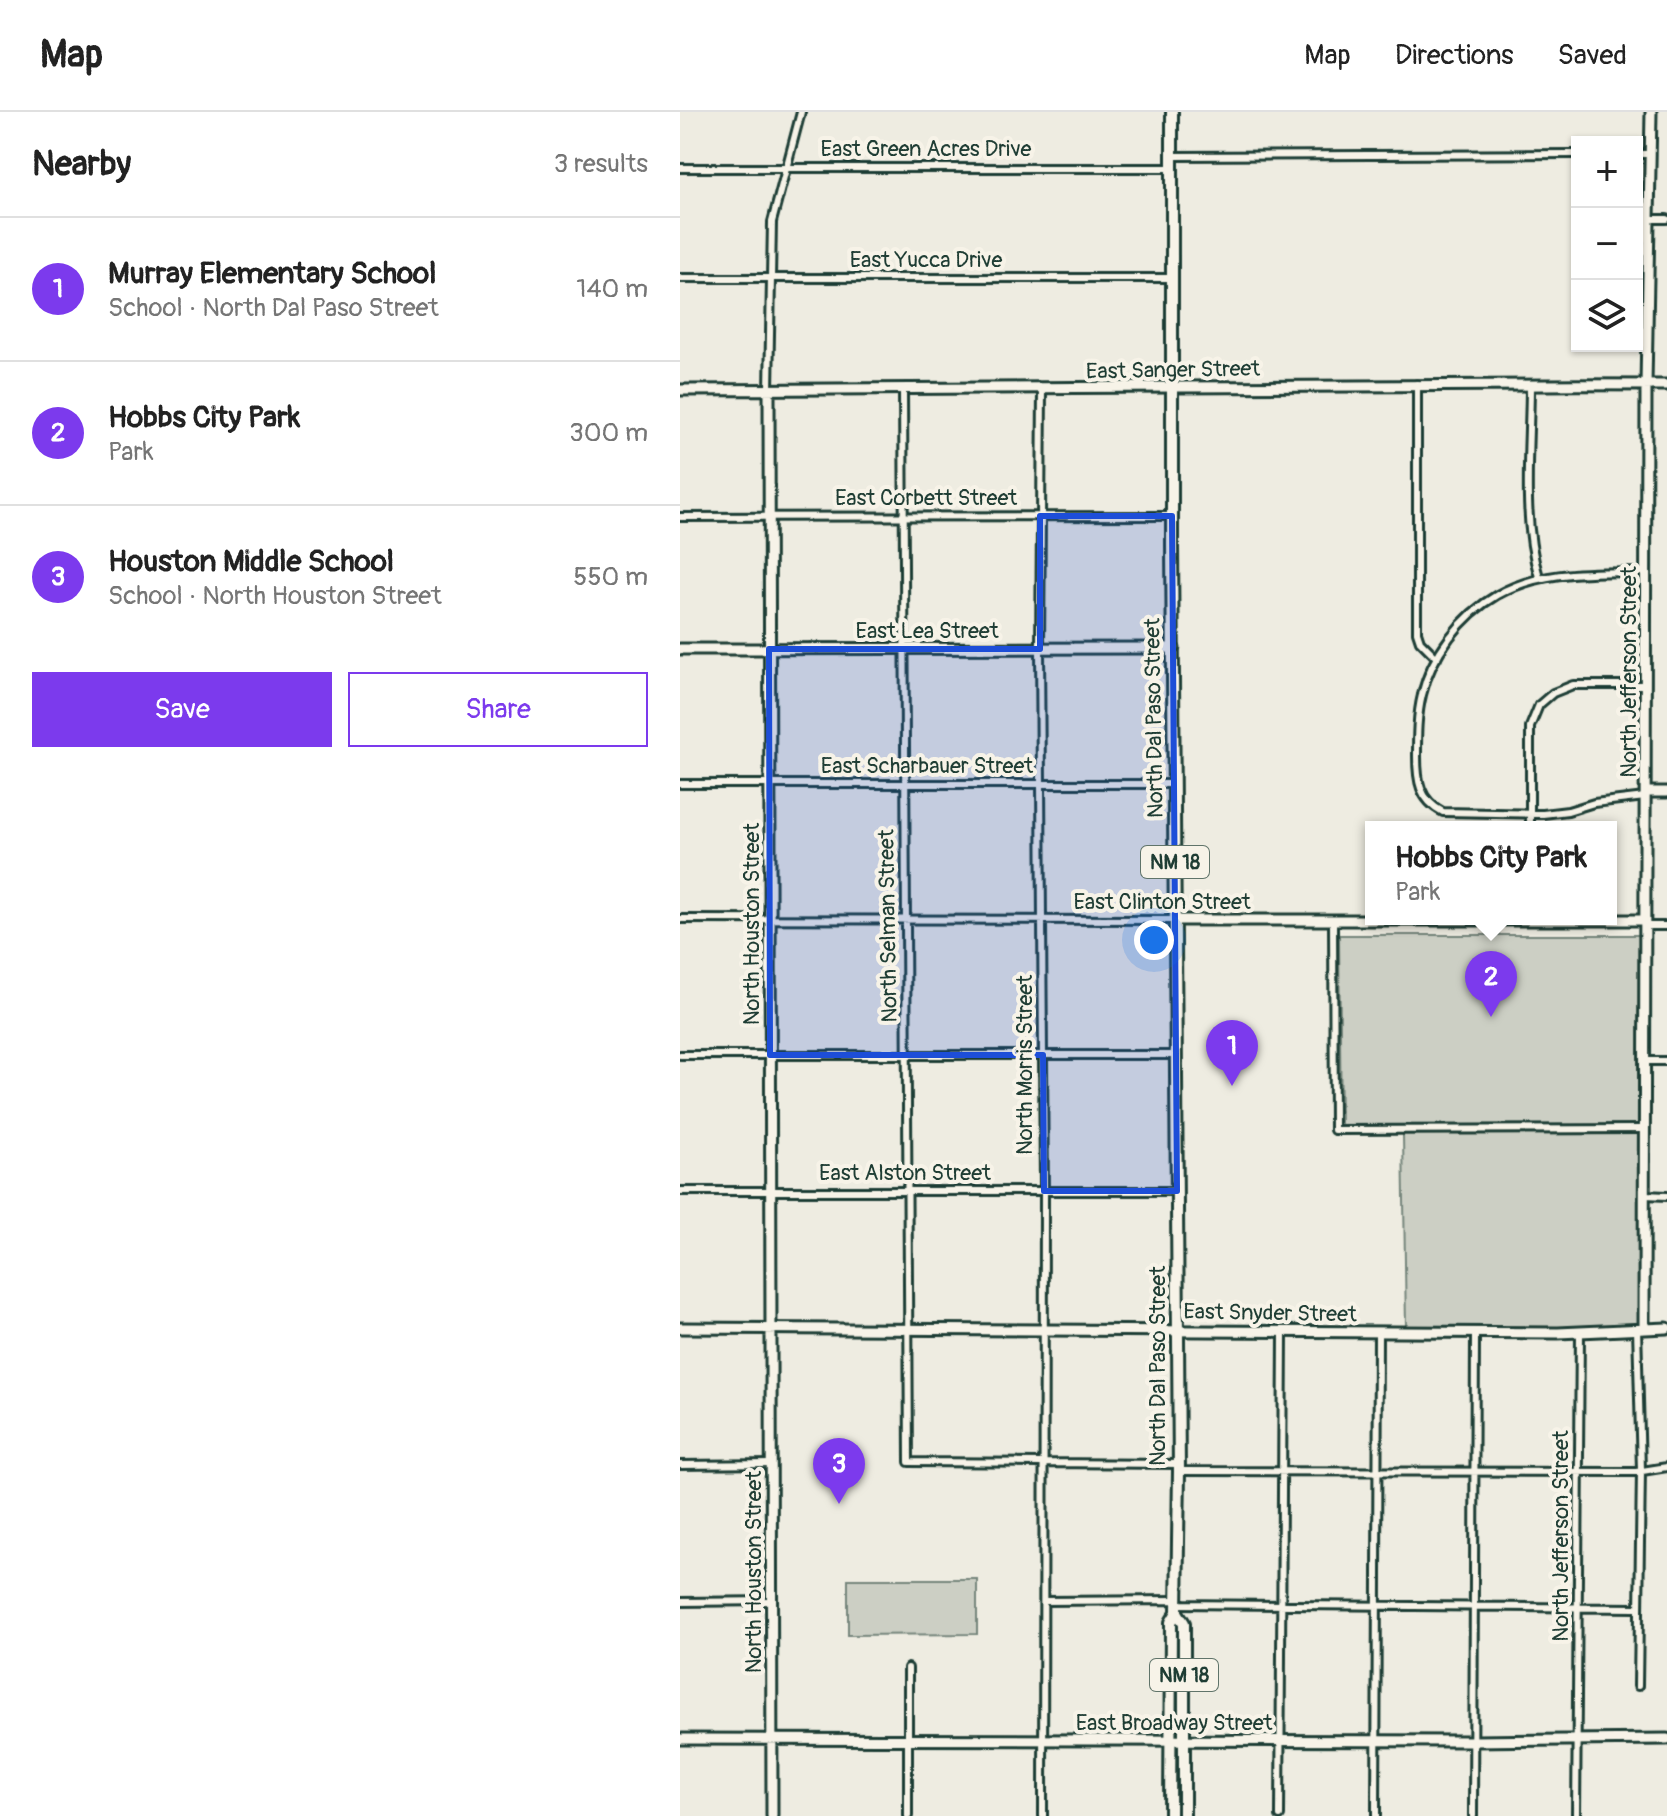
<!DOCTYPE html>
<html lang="en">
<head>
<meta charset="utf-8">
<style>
	:root { --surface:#fff; --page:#f2f2f2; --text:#222; --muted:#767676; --line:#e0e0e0; --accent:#7c3aed }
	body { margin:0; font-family:Pangolin,sans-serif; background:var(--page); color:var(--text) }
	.controls { position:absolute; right:24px; top:24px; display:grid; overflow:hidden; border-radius:0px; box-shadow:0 2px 6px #0004 }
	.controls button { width:72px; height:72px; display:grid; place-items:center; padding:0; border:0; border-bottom:2px solid var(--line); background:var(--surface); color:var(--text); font:40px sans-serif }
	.you { position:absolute; left:474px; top:828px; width:28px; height:28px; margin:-20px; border:6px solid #fff; border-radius:50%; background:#1a73e8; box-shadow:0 0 0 12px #1a73e833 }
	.badge { display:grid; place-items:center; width:52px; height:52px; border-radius:50%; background:var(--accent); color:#fff; font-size:26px; font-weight:700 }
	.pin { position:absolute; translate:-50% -66px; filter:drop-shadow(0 2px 4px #0008) }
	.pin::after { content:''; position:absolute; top:42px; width:28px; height:24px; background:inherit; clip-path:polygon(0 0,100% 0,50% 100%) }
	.popup { position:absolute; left:685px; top:709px; width:252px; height:104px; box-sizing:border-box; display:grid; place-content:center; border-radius:0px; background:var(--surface); filter:drop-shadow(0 2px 6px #0005); font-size:26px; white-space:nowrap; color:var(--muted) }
	.popup b { font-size:30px; color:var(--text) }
	.popup::after { content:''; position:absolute; left:50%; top:100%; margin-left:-16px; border:16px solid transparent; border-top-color:var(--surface) }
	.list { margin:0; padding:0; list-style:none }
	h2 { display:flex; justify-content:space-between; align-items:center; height:104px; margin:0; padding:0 32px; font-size:34px }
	h2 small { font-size:26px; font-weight:400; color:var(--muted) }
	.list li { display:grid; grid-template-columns:52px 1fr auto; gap:24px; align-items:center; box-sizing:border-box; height:144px; padding:0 32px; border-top:2px solid var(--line) }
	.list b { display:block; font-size:30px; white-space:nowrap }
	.list p { margin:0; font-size:26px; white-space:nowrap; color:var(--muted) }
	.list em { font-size:26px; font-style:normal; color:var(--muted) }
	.actions { display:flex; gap:16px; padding:24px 32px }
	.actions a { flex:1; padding:18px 0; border:2px solid var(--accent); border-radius:0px; text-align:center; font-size:28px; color:var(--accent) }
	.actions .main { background:var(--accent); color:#fff }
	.icon { flex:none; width:44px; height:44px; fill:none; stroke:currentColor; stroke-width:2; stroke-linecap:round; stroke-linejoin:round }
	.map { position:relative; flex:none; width:987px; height:1704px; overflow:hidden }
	header { display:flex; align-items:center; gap:48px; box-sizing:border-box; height:112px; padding:0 40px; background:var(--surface); border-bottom:2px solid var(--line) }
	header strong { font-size:38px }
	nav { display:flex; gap:44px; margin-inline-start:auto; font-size:28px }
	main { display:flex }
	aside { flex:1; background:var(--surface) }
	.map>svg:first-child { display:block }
	.green { fill:#cccfc4; stroke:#76867c; stroke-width:2 }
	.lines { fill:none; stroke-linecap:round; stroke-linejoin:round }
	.street-casing { stroke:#1f3d34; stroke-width:12 }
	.secondary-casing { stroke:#1f3d34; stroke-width:15 }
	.primary-casing { stroke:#1f3d34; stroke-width:16 }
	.street { stroke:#f7f3e8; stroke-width:6 }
	.secondary { stroke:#f7f3e8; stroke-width:9 }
	.primary { stroke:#f7f3e8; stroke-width:10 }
	.marked { fill:#1d4ed8; fill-opacity:0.2; stroke:#1d4ed8; stroke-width:6; stroke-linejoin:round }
	.labels { text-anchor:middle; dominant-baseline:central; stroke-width:8; stroke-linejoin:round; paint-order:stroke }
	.shield { fill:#f7f3e8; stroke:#60746a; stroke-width:2 }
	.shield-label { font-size:20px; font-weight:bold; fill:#1f3d34 }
	.street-label { font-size:22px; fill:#1f3d34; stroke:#f7f3e8 }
</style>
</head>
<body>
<header>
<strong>Map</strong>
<nav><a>Map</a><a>Directions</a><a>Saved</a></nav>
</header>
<main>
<aside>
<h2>Nearby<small>3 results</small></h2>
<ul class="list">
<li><span class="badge">1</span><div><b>Murray Elementary School</b><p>School · North Dal Paso Street</p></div><em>140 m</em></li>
<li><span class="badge">2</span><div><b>Hobbs City Park</b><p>Park</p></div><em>300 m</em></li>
<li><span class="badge">3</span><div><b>Houston Middle School</b><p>School · North Houston Street</p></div><em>550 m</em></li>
</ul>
<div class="actions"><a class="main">Save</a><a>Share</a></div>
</aside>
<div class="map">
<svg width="987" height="1704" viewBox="0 0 987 1704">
	<rect width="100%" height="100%" fill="#eeece1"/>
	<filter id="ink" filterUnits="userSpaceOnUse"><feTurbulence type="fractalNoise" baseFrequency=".0125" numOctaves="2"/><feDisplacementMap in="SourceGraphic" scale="16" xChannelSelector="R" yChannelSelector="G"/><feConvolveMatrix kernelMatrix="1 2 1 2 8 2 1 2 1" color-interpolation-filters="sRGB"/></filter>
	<g filter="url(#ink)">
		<!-- green -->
		<path class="green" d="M659,823H960L965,1008L954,1014L962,1015L963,1213L869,1217L726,1216L723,1022L661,1016Z
			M168,1467H297V1522L168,1523Z"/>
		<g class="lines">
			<defs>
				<path id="street" d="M957,42H971
					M492,44L897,42
					M0,56H492
					M970,107H987
					M0,166H492
					M737,272V520L740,529L757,546
					M850,272C850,334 841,406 859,465
					M223,277L229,1350L499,1352
					M89,278L92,110L121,0
					M362,278L360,537L364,1079L363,1704
					M0,405L492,404
					M0,672H495
					M965,685L914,691L888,699L863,702L763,700C739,688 737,668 737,644C737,624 737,603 742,583C751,543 782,503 817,483C863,457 915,461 966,460
					M850,715V615L859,593L873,581L893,573H966
					M0,807L495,808
					M653,808L654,1018L965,1017
					M964,814H987
					M0,943H496
					M965,949H987
					M0,1079H496
					M965,1083L987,1084
					M957,1216L961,1358L958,1574
					M0,1353L92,1352
					M499,1359L956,1360L987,1355
					M364,1489L497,1488
					M0,1490L93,1489
					M497,1492L958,1496
					M228,1704V1556
					M600,1704L603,1221
					M696,1704L698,1221
					M793,1704L795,1221
					M896,1704L900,1220"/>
				<path id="secondary" d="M0,278C329,277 658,272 987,273
					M89,278L92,1704
					M0,537L494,536
					M967,680H987
					M495,808H964
					M0,1216L878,1221L987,1216
					M964,1216L966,273L971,0
					M0,1627L794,1629L987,1627"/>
				<path id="primary" d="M497,1500L504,1511V1704
					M490,1704L491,1510L497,1500L499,1359L492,433V0"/>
			</defs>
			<!-- street casing -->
			<use href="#street" class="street-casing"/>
			<!-- secondary casing -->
			<use href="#secondary" class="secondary-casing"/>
			<!-- primary casing -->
			<use href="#primary" class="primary-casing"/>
			<!-- street -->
			<use href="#street" class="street"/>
			<!-- secondary -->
			<use href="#secondary" class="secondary"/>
			<!-- primary -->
			<use href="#primary" class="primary"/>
		</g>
	</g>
	<!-- marked area -->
	<path class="marked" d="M360,404H492L497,1079H364L363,943H90L89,537H360Z"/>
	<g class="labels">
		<!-- shield labels -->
		<g class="shield">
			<rect x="461" y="734" width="68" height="32" rx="6"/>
			<rect x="470" y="1547" width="68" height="32" rx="6"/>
		</g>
		<g class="shield-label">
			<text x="495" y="750">NM 18</text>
			<text x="504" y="1563">NM 18</text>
		</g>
		<!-- street labels -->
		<g class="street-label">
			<text x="246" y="37">East Green Acres Drive</text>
			<text x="246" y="148">East Yucca Drive</text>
			<text transform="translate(493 258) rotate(-1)">East Sanger Street</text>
			<text x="246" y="386">East Corbett Street</text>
			<text x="247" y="519">East Lea Street</text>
			<text transform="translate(949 560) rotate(-90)">North Jefferson Street</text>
			<text transform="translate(474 606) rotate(-91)">North Dal Paso Street</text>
			<text x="247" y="654">East Scharbauer Street</text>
			<text x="482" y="790">East Clinton Street</text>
			<text transform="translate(72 812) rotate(-90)">North Houston Street</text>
			<text transform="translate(208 814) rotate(-91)">North Selman Street</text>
			<text transform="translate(345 953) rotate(-90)">North Morris Street</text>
			<text x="225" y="1061">East Alston Street</text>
			<text transform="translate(590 1201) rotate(1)">East Snyder Street</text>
			<text transform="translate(478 1254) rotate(-90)">North Dal Paso Street</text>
			<text transform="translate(881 1424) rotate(-90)">North Jefferson Street</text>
			<text transform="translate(74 1460) rotate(-90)">North Houston Street</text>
			<text x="494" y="1611">East Broadway Street</text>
		</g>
	</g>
</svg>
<div class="controls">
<button>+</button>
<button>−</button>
<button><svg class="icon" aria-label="layers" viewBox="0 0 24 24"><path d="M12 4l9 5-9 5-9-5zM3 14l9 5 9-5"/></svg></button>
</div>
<div class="you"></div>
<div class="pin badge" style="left:552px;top:974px">1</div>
<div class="pin badge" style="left:811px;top:905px">2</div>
<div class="popup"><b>Hobbs City Park</b>Park</div>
<div class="pin badge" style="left:159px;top:1392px">3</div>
</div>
</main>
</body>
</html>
